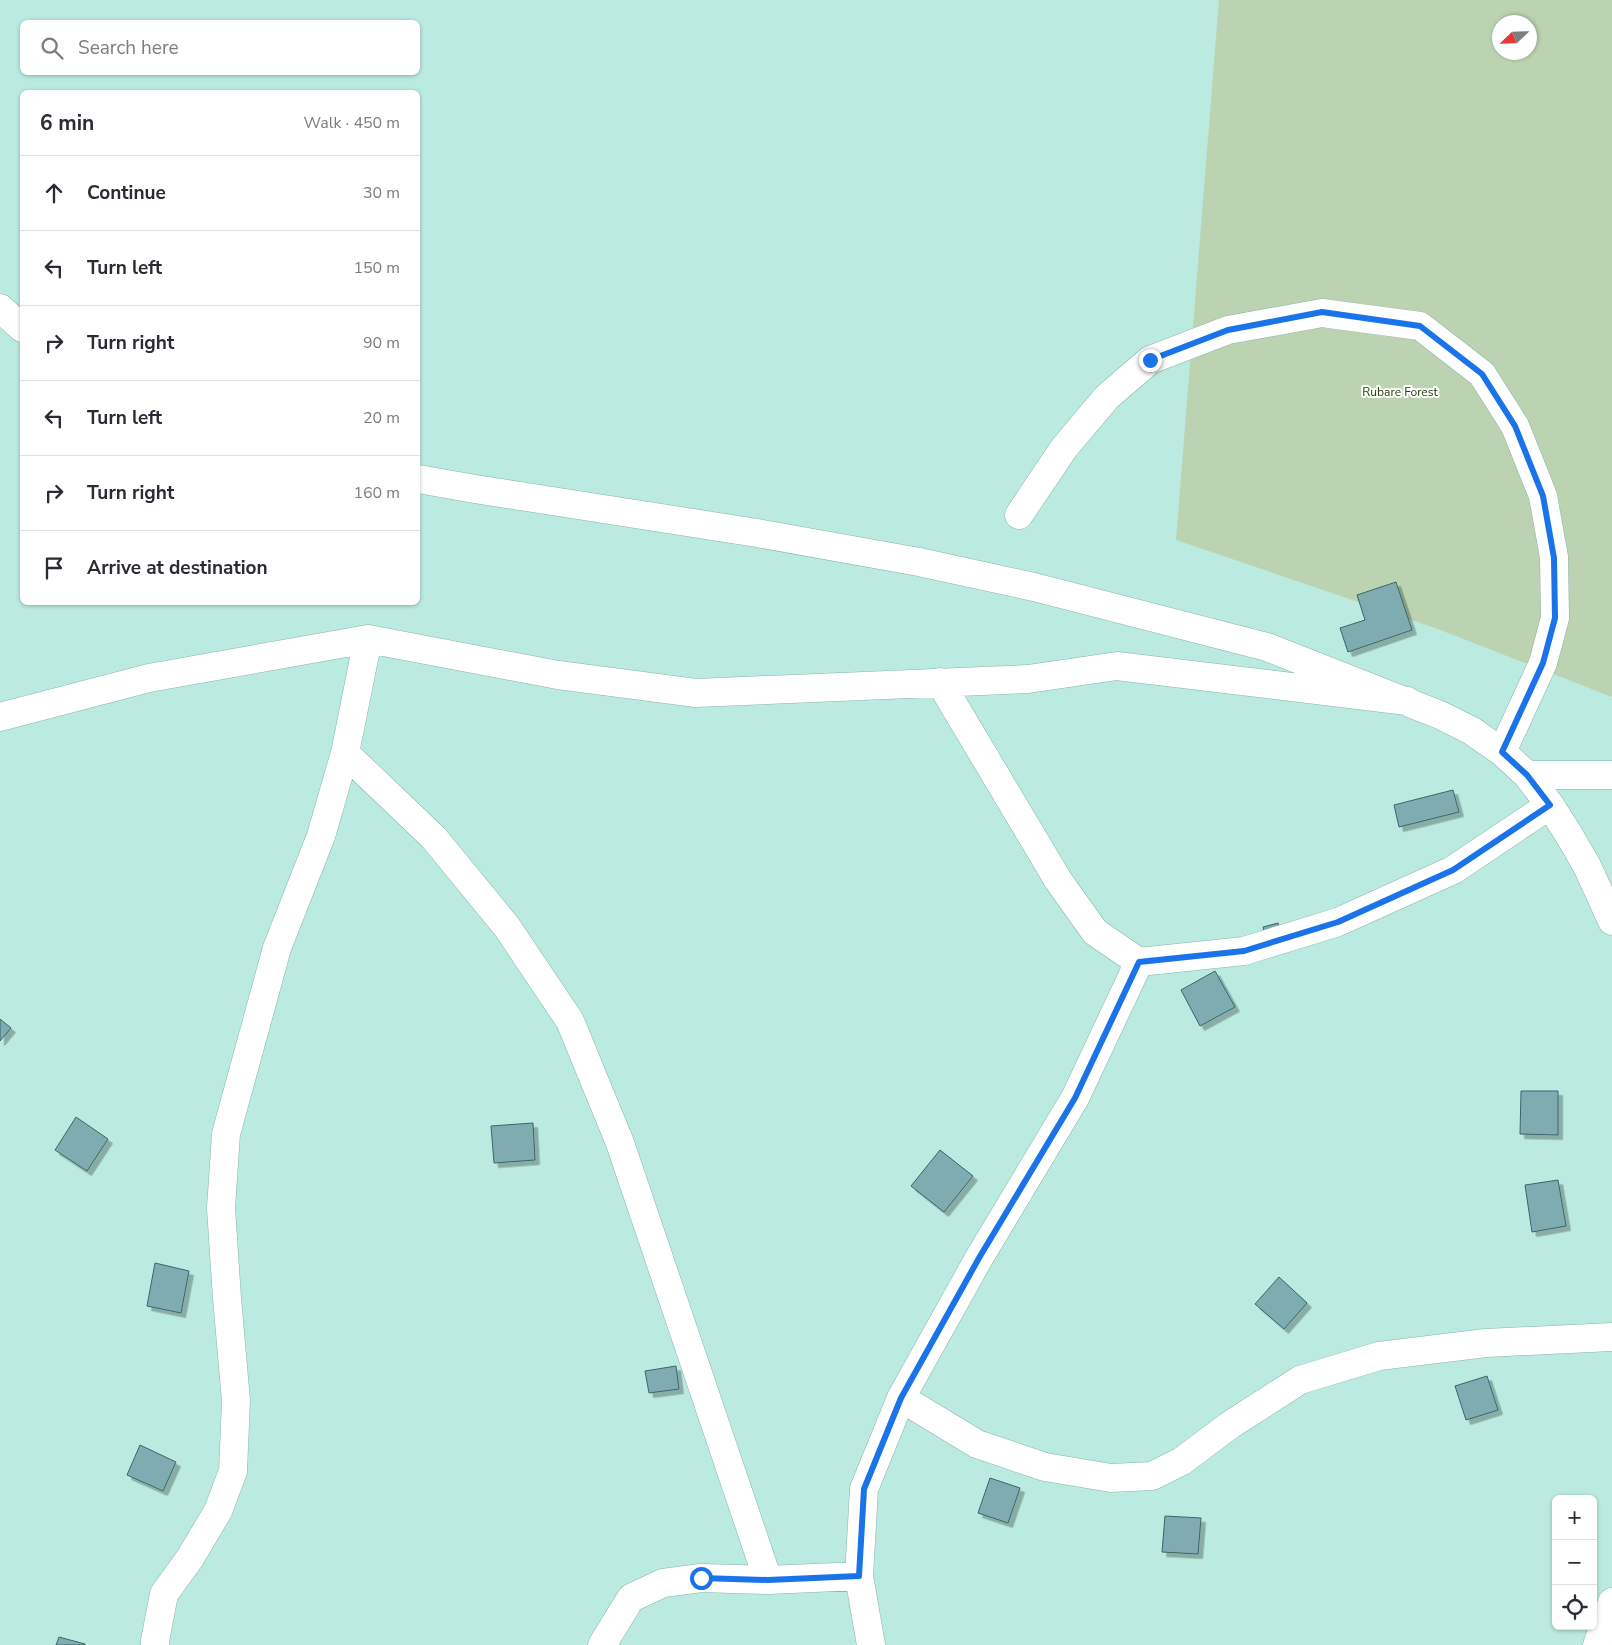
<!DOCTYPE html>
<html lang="en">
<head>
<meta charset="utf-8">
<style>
	:root { --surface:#fff; --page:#f2f2f3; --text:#2b2b33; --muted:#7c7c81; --line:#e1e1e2 }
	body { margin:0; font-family:"Nunito Sans",sans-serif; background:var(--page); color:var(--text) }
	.controls { position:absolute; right:15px; bottom:15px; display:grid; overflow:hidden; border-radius:8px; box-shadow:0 1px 4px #0004 }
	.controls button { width:45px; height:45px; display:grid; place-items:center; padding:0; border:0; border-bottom:1px solid var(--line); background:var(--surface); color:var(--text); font:25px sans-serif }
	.compass { position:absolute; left:1492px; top:15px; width:45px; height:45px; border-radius:50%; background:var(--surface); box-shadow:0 1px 4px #0004; rotate:247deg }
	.stop { position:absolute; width:15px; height:15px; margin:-11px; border:4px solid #1a73e8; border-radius:50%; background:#fff }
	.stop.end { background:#1a73e8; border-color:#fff; box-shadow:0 1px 5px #0008 }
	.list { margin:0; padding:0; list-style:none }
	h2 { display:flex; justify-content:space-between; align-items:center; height:65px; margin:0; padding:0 20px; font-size:21px }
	h2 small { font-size:16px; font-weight:400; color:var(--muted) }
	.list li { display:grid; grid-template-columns:32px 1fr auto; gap:15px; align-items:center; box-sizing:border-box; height:75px; padding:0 20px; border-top:1px solid var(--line) }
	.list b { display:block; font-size:19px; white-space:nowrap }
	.list em { font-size:16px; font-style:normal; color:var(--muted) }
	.icon { flex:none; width:28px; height:28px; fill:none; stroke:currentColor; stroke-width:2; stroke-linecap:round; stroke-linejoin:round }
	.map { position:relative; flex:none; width:1612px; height:1645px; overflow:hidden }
	.search { position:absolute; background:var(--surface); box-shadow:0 1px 4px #0004; left:20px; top:20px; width:400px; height:55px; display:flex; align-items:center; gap:12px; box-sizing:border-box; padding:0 18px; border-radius:8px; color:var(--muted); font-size:19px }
	.panel { position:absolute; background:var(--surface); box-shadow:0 1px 4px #0004; left:20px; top:90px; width:400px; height:515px; border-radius:8px }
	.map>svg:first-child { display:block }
	.green { fill:#bbd3b0; fill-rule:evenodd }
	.building { fill:#7eacb0; stroke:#396669; filter:url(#shadow) }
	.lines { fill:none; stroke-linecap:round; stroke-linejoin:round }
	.minor-casing { stroke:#88b5ac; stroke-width:29 }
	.minor { stroke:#fff; stroke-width:28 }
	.route { stroke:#1a73e8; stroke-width:6 }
	.labels { text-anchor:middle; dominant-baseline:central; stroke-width:4; stroke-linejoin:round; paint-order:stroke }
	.park-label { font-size:12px; fill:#20400a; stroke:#fff }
</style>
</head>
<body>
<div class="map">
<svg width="1612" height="1645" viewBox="0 0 1612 1645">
	<defs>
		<filter id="shadow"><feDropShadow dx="4.5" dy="4.5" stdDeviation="0" flood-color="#0004"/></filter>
	</defs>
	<rect width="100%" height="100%" fill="#bbeae0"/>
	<!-- green -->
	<path class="green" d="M1219,0H1612V697L1438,629L1176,540ZM1500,22H1530V52H1500Z"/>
	<!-- building -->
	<path class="building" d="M1396,582L1412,630L1348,652L1340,628L1365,620L1357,595Z
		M1453,790L1459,812L1399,827L1394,805Z
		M1278,923L1281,936L1266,940L1263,927Z
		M1215,971L1235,1007L1200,1026L1181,990Z
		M0,1019L11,1028L0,1041Z
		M1521,1091H1558V1135L1520,1134Z
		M76,1117L108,1139L87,1171L55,1150Z
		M533,1123L535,1160L494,1163L491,1126Z
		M940,1150L973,1176L944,1212L911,1186Z
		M1558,1180L1566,1226L1532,1232L1525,1185Z
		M155,1263L189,1271L181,1313L147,1306Z
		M1279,1277L1307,1303L1284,1329L1255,1304Z
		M676,1366L679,1389L649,1393L645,1371Z
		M1487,1376L1498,1410L1466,1420L1455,1386Z
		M140,1445L176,1462L163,1491L127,1475Z
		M990,1478L1020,1488L1008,1523L978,1513Z
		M1165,1516L1201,1518L1198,1554L1162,1552Z
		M59,1637L85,1644V1645H56Z"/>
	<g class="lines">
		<defs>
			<path id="minor" d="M0,308L22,328
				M418,479L475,489L757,533L919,562L1034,587L1267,647L1440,715L1472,731L1502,752L1527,775L1550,805L1569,835L1587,866L1612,921
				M1019,515L1064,448L1107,397L1150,360L1228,330L1322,313L1420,326L1482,374L1515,426L1543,496L1554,557L1555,618L1543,663L1502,752
				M940,682L1058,880L1095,932L1139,962L1244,951L1338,922L1453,870L1550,805
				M0,717L149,678L368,639L558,675L696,693L1028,679L1117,666L1407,701
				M345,753L434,838L507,927L570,1021L620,1143L768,1580
				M1527,775H1612
				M901,1398L977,1444L1045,1467L1111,1478L1152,1476L1182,1461L1230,1425L1300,1380L1379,1356L1486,1343L1612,1337
				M155,1645V1641L164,1594L190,1558L218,1511L233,1471L236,1401L227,1298L221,1208L226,1134L277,948L321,836L345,753L368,639
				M602,1645L631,1598L663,1583L701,1578L768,1580L859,1576
				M871,1645L859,1576L864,1489L901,1398L979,1258L1075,1098L1139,962
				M1597,1645L1612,1602"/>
		</defs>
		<!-- minor casing -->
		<use href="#minor" class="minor-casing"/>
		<!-- minor -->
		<use href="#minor" class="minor"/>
	</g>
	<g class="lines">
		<!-- route -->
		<path class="route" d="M701,1578L768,1580L859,1576L864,1489L901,1398L979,1258L1075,1098L1139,962L1244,951L1338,922L1453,870L1550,805L1527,775L1502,752L1543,663L1555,618L1554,558L1543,496L1515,426L1482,374L1420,326L1322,312L1228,330L1150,360"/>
	</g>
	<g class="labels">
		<!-- park labels -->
		<g class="park-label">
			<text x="1400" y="392">Rubare Forest</text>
		</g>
	</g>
</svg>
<div class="controls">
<button>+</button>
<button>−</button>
<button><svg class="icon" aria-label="locate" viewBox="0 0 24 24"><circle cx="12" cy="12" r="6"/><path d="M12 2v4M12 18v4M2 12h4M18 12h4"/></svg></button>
</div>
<svg class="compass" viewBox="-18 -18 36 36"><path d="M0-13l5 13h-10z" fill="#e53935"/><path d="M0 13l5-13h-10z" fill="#7c7c81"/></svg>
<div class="stop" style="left:701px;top:1578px"></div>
<div class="stop end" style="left:1150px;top:360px"></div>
<div class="search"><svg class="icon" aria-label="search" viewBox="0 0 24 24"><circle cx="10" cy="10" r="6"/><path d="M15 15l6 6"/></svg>Search here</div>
<section class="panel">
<h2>6 min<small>Walk · 450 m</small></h2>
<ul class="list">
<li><svg class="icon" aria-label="ahead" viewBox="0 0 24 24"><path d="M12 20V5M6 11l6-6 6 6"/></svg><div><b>Continue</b></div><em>30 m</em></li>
<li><svg class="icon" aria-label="left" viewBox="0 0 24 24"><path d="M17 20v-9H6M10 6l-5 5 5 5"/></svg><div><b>Turn left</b></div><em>150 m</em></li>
<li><svg class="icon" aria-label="right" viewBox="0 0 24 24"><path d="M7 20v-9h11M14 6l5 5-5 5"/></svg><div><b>Turn right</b></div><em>90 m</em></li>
<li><svg class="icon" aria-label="left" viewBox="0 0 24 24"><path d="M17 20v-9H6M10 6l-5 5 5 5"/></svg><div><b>Turn left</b></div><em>20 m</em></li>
<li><svg class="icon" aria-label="right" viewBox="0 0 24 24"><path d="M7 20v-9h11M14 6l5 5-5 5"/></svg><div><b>Turn right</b></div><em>160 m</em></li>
<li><svg class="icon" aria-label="arrive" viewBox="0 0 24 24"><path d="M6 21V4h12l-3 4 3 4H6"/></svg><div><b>Arrive at destination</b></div></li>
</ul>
</section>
</div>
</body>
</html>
